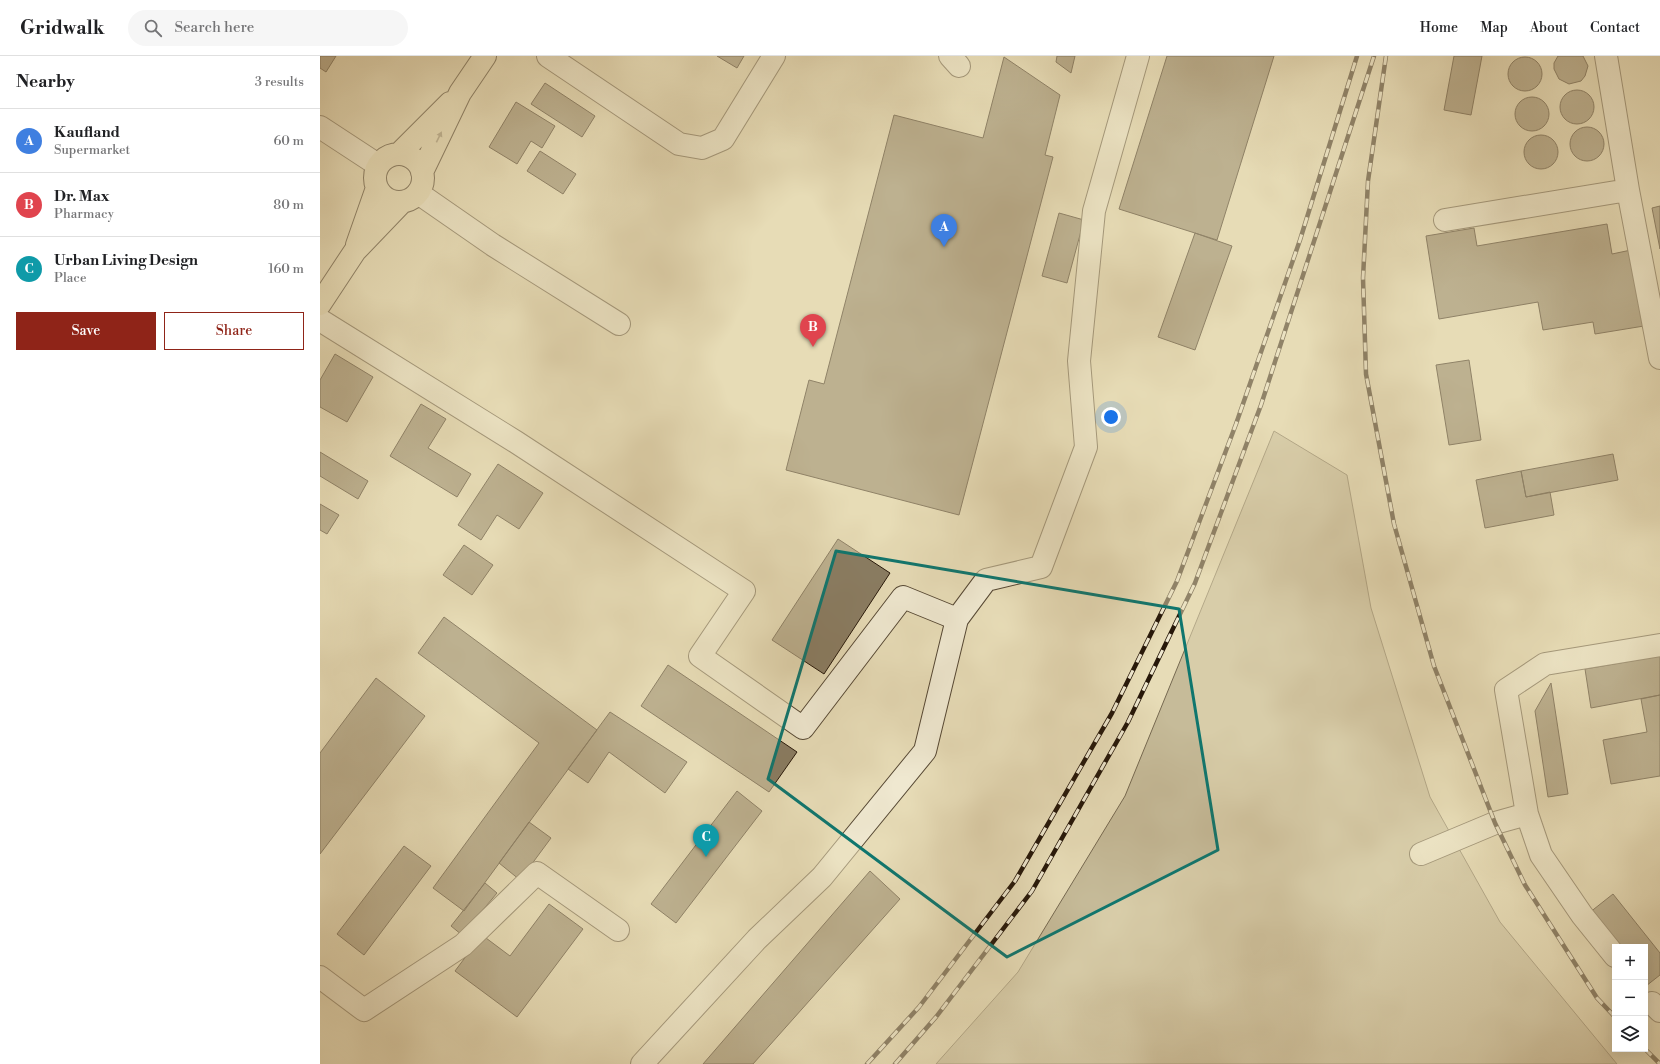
<!DOCTYPE html>
<html lang="en">
<head>
<meta charset="utf-8">
<style>
	:root { --surface:#fff; --page:#f6f6f6; --text:#202124; --muted:#757577; --line:#e0e0e0; --accent:#8f2418 }
	body { margin:0; font-family:"Libre Bodoni",serif; background:var(--page); color:var(--text) }
	.controls { position:absolute; right:12px; bottom:12px; display:grid; overflow:hidden; border-radius:0px; box-shadow:0 4px 16px #0002 }
	.controls button { width:36px; height:36px; display:grid; place-items:center; padding:0; border:0; border-bottom:1px solid var(--line); background:var(--surface); color:var(--text); font:20px sans-serif }
	.you { position:absolute; left:791px; top:361px; width:14px; height:14px; margin:-10px; border:3px solid #fff; border-radius:50%; background:#1a73e8; box-shadow:0 0 0 6px #1a73e833 }
	.badge { display:grid; place-items:center; width:26px; height:26px; border-radius:50%; background:var(--accent); color:#fff; font-size:13px; font-weight:700 }
	.pin { position:absolute; translate:-50% -33px; filter:drop-shadow(0 1px 2px #0008) }
	.pin::after { content:''; position:absolute; top:21px; width:14px; height:12px; background:inherit; clip-path:polygon(0 0,100% 0,50% 100%) }
	.list { margin:0; padding:0; list-style:none }
	h2 { display:flex; justify-content:space-between; align-items:center; height:52px; margin:0; padding:0 16px; font-size:17px }
	h2 small { font-size:13px; font-weight:400; color:var(--muted) }
	.list li { display:grid; grid-template-columns:26px 1fr auto; gap:12px; align-items:center; box-sizing:border-box; height:64px; padding:0 16px; border-top:1px solid var(--line) }
	.list b { display:block; font-size:15px; white-space:nowrap }
	.list p { margin:0; font-size:13px; white-space:nowrap; color:var(--muted) }
	.list em { font-size:13px; font-style:normal; color:var(--muted) }
	.actions { display:flex; gap:8px; padding:12px 16px }
	.actions a { flex:1; padding:9px 0; border:1px solid var(--accent); border-radius:0px; text-align:center; font-size:14px; color:var(--accent) }
	.actions .main { background:var(--accent); color:#fff }
	.icon { flex:none; width:22px; height:22px; fill:none; stroke:currentColor; stroke-width:2; stroke-linecap:round; stroke-linejoin:round }
	.map { position:relative; flex:none; width:1340px; height:1008px; overflow:hidden }
	header { display:flex; align-items:center; gap:24px; box-sizing:border-box; height:56px; padding:0 20px; background:var(--surface); border-bottom:1px solid var(--line) }
	header strong { font-size:19px }
	nav { display:flex; gap:22px; margin-inline-start:auto; font-size:14px }
	.search { width:280px; height:36px; background:var(--page); display:flex; align-items:center; gap:10px; box-sizing:border-box; padding:0 14px; border-radius:22px; color:var(--muted); font-size:15px }
	main { display:flex }
	aside { flex:1; background:var(--surface) }
	.map>svg:first-child { display:block }
	.green { fill:#c6bb99; stroke:#766951 }
	.building { fill:#8a7d63; stroke:#261709 }
	.lines { fill:none; stroke-linecap:round; stroke-linejoin:round }
	.minor-casing { stroke:#564834; stroke-width:24 }
	.major-casing { stroke:#261709; stroke-width:24 }
	.minor { stroke:#efe8d0; stroke-width:22 }
	.major { stroke:#e7dcb7; stroke-width:22 }
	.rail-casing { stroke:#261709; stroke-width:4.5 }
	.rail { stroke:#efe8d0; stroke-width:3; stroke-dasharray:9; stroke-linecap:butt }
	.oneway { fill:#908369 }
	.marked { fill:none; stroke:#0f766e; stroke-width:3; stroke-linejoin:round }
</style>
</head>
<body>
<header>
<strong>Gridwalk</strong>
<div class="search"><svg class="icon" aria-label="search" viewBox="0 0 24 24"><circle cx="10" cy="10" r="6"/><path d="M15 15l6 6"/></svg>Search here</div>
<nav><a>Home</a><a>Map</a><a>About</a><a>Contact</a></nav>
</header>
<main>
<aside>
<h2>Nearby<small>3 results</small></h2>
<ul class="list">
<li><span class="badge" style="background:#3f7fe0">A</span><div><b>Kaufland</b><p>Supermarket</p></div><em>60 m</em></li>
<li><span class="badge" style="background:#e0444e">B</span><div><b>Dr. Max</b><p>Pharmacy</p></div><em>80 m</em></li>
<li><span class="badge" style="background:#0f9aa8">C</span><div><b>Urban Living Design</b><p>Place</p></div><em>160 m</em></li>
</ul>
<div class="actions"><a class="main">Save</a><a>Share</a></div>
</aside>
<div class="map">
<svg width="1340" height="1008" viewBox="0 0 1340 1008">
	<rect width="100%" height="100%" fill="#e7dcb7"/>
	<filter id="stains"><feTurbulence type="fractalNoise" baseFrequency=".005" numOctaves="4"/><feColorMatrix values="0 0 0 0 .2 0 0 0 0 .09 0 0 0 0 .02 0 0 0 .5 -.17"/></filter>
	<radialGradient id="worn" r=".72"><stop offset=".6" stop-color="#630" stop-opacity="0"/><stop offset="1" stop-color="#630" stop-opacity=".3"/></radialGradient>
	<!-- green -->
	<path class="green" d="M954,375L1027,419L1051,552L1110,741L1180,866L1297,1008H616L698,916L805,740Z"/>
	<!-- building -->
	<path class="building" d="M0,0H16L6,16L0,12Z
		M397,0H424L417,12Z
		M737,0H755L751,17L736,6Z
		M847,0H954L897,184L799,153Z
		M1134,0H1162L1151,59L1124,54Z
		M1238,0H1263L1268,10L1265,20L1261,25L1249,28L1239,23L1234,13V7Z
		M684,1L740,39L725,99L733,101L639,459L466,414L489,324L504,328L574,59L663,82Z
		M1188 18a17 17 0 1 1 34 0a17 17 0 1 1-34 0Z
		M225,27L275,60L262,81L211,48Z
		M1240 51a17 17 0 1 1 34 0a17 17 0 1 1-34 0Z
		M1195 58a17 17 0 1 1 34 0a17 17 0 1 1-34 0Z
		M196,46L235,70L222,92L211,85L197,108L169,91Z
		M1250 88a17 17 0 1 1 34 0a17 17 0 1 1-34 0Z
		M1204 96a17 17 0 1 1 34 0a17 17 0 1 1-34 0Z
		M220,95L256,118L243,138L207,115Z
		M1340,150V193L1332,152Z
		M739,157L764,164L747,227L722,220Z
		M1287,168L1292,198L1311,194L1324,270L1275,278L1273,266L1223,274L1218,246L1119,263L1106,180L1154,172L1157,190Z
		M875,177L912,190L875,294L838,281Z
		M15,298L53,321L27,366L0,351V324Z
		M1149,304L1161,384L1129,389L1116,309Z
		M101,348L126,363L108,392L151,418L137,441L70,400Z
		M0,396L48,425L38,443L0,420Z
		M1293,398L1298,424L1206,441L1201,415Z
		M178,408L223,437L199,473L177,459L161,484L138,469Z
		M1201,415L1206,441L1230,436L1234,459L1165,472L1156,424Z
		M0,448L19,459L7,478L0,474Z
		M518,483L570,517L504,618L452,584Z
		M144,489L173,509L152,539L123,519Z
		M124,561L277,674L144,855L113,832L219,687L98,597Z
		M1340,600V639L1271,652L1265,613Z
		M348,609L477,696L449,736L321,650Z
		M56,622L105,660L0,798V697Z
		M1231,627L1248,738L1228,741L1215,655Z
		M1340,639V720L1291,728L1283,684L1327,676L1321,643Z
		M290,656L367,706L345,737L289,696L268,727L248,713Z
		M417,735L442,755L356,867L331,848Z
		M209,766L231,782L200,824L179,807Z
		M84,790L111,810L44,899L17,878Z
		M550,815L580,843L433,1008H383Z
		M165,827L177,837L142,879L131,870Z
		M1293,838L1340,897V919L1326,930L1325,891H1295L1269,857Z
		M229,848L263,873L197,961L135,915L162,879L190,900Z"/>
	<g class="lines">
		<defs>
			<path id="minor" d="M228,0L359,88L382,92L403,83L454,0
				M630,0L639,10
				M0,71L58,109
				M1308,134L1340,302
				M98,137L173,189L299,268
				M1125,164L1308,134L1286,0
				M0,264L196,386L424,535L380,600L483,672L583,541L637,563L666,524L721,511L766,391L759,305L774,155L818,0
				M1207,758L1221,799L1262,859L1295,900
				M1101,798L1175,767L1207,758L1186,634L1225,608L1340,589
				M0,921L44,954L143,889L217,817L298,874
				M1332,947L1340,955
				M322,1008L437,883L502,821L605,695L637,563"/>
			<path id="major" d="M79,98L130,47
				M55 122a24 24 0 1 1 48 0a24 24 0 1 1-48 0Z
				M102,116L140,37L165,0
				M37,189L57,132
				M0,248L35,195L82,146"/>
		</defs>
		<!-- minor casing -->
		<use href="#minor" class="minor-casing"/>
		<!-- major casing -->
		<use href="#major" class="major-casing"/>
		<!-- minor -->
		<use href="#minor" class="minor"/>
		<!-- major -->
		<use href="#major" class="major"/>
		<defs>
			<path id="rail" d="M1066,0L1048,125L1043,222L1046,318L1074,468L1114,610L1175,767L1205,829L1277,942L1295,961
				M1325,993L1340,1008
				M547,1008L599,951L695,825L792,657L857,525L916,368L980,184L1037,0
				M575,1008L616,961L712,835L808,666L875,527L941,349L1054,0"/>
		</defs>
		<!-- rail casing -->
		<use href="#rail" class="rail-casing"/>
		<!-- rail -->
		<use href="#rail" class="rail"/>
	</g>
	<!-- one-way arrows -->
	<defs><path id="oneway-solid" d="M-6-.8H1V-3.2L6.5 0L1 3.2V.8H-6Z"/></defs>
	<use class="oneway" href="#oneway-solid" transform="translate(119 81) rotate(-64)"/>
	<!-- marked area -->
	<path d="M0 0H1340V1008H0ZM516,495L859,553L898,794L687,901L448,723Z" fill="#e7dcb7" fill-opacity=".55" fill-rule="evenodd"/>
	<path class="marked" d="M516,495L859,553L898,794L687,901L448,723Z"/>
	<rect width="100%" height="100%" filter="url(#stains)"/>
	<rect width="100%" height="100%" fill="url(#worn)"/>
</svg>
<div class="controls">
<button>+</button>
<button>−</button>
<button><svg class="icon" aria-label="layers" viewBox="0 0 24 24"><path d="M12 4l9 5-9 5-9-5zM3 14l9 5 9-5"/></svg></button>
</div>
<div class="you"></div>
<div class="pin badge" style="left:624px;top:191px;background:#3f7fe0">A</div>
<div class="pin badge" style="left:493px;top:291px;background:#e0444e">B</div>
<div class="pin badge" style="left:386px;top:801px;background:#0f9aa8">C</div>
</div>
</main>
</body>
</html>
